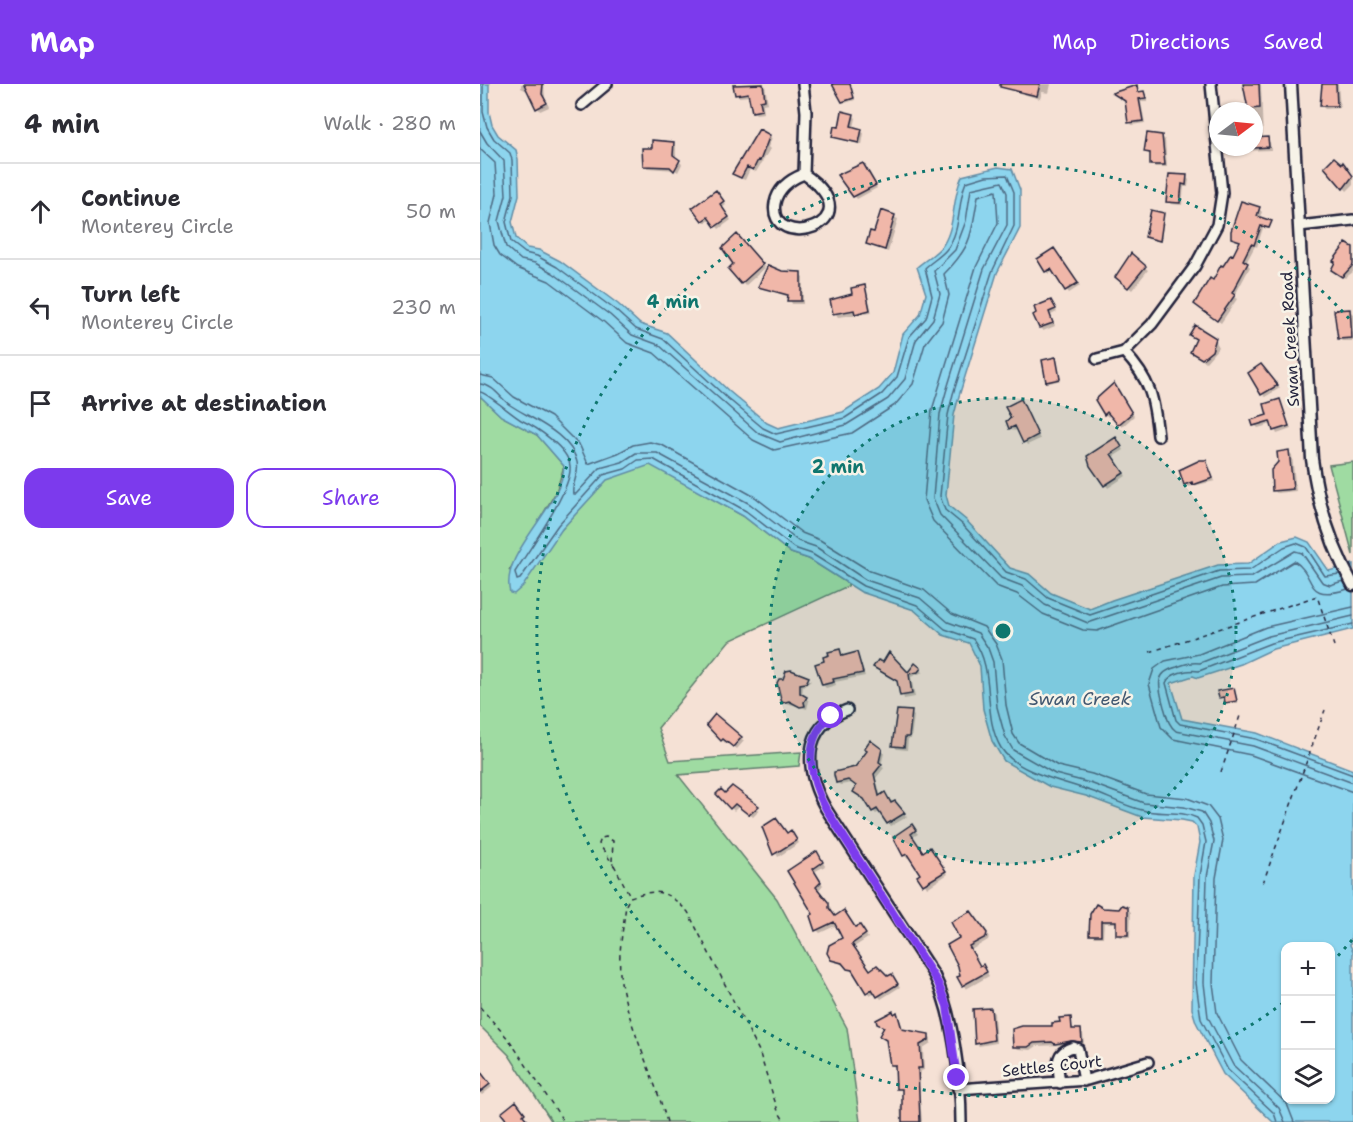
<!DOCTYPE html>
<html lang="en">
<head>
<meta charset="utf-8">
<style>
	:root { --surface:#fff; --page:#f2f2f3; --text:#2b2b33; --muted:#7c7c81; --line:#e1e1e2; --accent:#7c3aed }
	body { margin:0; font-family:"Shantell Sans",sans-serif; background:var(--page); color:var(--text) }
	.controls { position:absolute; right:18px; bottom:18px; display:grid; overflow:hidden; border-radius:12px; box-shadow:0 2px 4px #0004 }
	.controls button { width:54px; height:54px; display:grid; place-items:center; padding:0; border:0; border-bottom:2px solid var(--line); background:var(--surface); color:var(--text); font:30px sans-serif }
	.compass { position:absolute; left:729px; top:18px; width:54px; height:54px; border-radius:50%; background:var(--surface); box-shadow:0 2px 4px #0004; rotate:74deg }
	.stop { position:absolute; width:18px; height:18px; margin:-14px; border:4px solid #7c3aed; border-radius:50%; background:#fff }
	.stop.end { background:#7c3aed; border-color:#fff; box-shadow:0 2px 6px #0008 }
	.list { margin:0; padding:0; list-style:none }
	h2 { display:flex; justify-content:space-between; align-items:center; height:78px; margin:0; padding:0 24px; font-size:26px }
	h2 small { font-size:20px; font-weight:400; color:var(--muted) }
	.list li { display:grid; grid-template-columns:39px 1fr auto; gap:18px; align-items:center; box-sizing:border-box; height:96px; padding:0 24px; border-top:2px solid var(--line) }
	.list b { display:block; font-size:22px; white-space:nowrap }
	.list p { margin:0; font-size:20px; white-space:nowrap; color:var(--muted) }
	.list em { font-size:20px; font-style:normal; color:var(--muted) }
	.actions { display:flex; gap:12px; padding:18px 24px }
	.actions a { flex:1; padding:14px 0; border:2px solid var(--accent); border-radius:18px; text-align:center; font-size:21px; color:var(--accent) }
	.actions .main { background:var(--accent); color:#fff }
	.icon { flex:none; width:33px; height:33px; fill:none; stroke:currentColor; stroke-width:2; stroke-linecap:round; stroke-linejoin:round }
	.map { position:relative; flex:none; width:873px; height:1038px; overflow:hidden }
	header { display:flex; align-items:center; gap:36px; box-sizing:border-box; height:84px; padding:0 30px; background:var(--accent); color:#fff }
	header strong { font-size:28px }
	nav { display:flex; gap:33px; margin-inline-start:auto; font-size:21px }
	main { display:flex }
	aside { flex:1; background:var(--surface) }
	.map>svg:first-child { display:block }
	.green { fill:#9fdba2; stroke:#607e6e; stroke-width:1.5 }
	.water { fill:#8dd5ee; stroke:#628da6; stroke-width:1.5; fill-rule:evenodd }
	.shadow { fill:#0003 }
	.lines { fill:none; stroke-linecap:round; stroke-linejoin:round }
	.shore { stroke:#4d6a83; stroke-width:1.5 }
	.building { fill:#f0b7a9; stroke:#22223b; stroke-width:1.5 }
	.minor-casing { stroke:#22223b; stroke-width:14 }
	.tertiary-casing { stroke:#22223b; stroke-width:15 }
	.path { stroke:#22223b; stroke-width:1.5; stroke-dasharray:4.5 4.5; stroke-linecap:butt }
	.minor { stroke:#f7f3e8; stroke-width:9 }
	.tertiary { stroke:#f7f3e8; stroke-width:10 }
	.route { stroke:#7c3aed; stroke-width:8 }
	.ring { fill:none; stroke:#0f766e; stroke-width:3; stroke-dasharray:3 6 }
	.labels { text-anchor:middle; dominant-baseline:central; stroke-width:5; stroke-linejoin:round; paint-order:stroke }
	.street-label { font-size:16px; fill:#22223b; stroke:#f7f3e8 }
	.water-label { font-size:18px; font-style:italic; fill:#425871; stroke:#f7f3e8 }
	.centre { fill:#0f766e; stroke:#f7f3e8; stroke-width:3 }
	.ring-label { font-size:18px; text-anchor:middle; font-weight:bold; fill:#0f766e; stroke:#f7f3e8; stroke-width:5; stroke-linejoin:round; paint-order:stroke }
</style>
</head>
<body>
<header>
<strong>Map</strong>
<nav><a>Map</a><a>Directions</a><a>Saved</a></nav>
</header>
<main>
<aside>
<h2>4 min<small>Walk · 280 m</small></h2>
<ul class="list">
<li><svg class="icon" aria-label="ahead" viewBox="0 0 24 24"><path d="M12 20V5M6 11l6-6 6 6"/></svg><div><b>Continue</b><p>Monterey Circle</p></div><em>50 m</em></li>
<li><svg class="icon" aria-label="left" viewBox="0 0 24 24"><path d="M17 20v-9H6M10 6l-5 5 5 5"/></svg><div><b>Turn left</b><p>Monterey Circle</p></div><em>230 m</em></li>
<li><svg class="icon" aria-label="arrive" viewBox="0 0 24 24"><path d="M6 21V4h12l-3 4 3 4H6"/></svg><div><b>Arrive at destination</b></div></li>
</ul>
<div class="actions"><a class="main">Save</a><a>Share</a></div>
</aside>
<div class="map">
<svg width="873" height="1038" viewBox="0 0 873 1038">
	<rect width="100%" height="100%" fill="#f5e1d5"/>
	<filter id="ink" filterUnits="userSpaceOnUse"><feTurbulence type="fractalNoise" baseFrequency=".0167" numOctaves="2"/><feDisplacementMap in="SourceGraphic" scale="12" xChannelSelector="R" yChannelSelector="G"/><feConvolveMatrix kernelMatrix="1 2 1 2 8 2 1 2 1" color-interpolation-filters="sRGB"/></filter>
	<g filter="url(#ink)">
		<!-- green -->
		<path class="green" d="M0,312L21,332L57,351L84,382L76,408L29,487L82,445L127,395L170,380L263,432L311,469L329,475L370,501L249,557L178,644L190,677L321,668L319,682L198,691L297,815L367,944L380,1038H72L29,971L0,942Z
			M873,378V471L849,381Z"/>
		<!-- water -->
		<path class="water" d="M0,0H9V28L12,41L18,51L36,66L38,75L39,111L32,138L36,154L47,164L59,166L80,177L138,220L160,240L187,249L250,308L287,339L298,344L363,328L399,305L413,289L423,250L440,231L446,210L437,183C445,176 457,169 463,161C476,141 472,113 482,92L518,83L532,85L540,106V144L517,189L479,312L474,331L466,411L469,422L486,436L530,484L549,490L571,509L610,525L632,516L738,481L768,480L801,457L817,453L829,458L849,487L873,480V545L793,565L761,580L718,594L713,592L691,599L702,635L777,649L873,686V836L870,861L873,867V1038H793L743,990L716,938L712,925L714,791L720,758L717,743L712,738L702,736L662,733L606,712L570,703L524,677L512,657L503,625L500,582L489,559L463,551L434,526L381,508L329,475L311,469L263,432L170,381L127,396L82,445L43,502L34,510L30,509C19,468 82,425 84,382L57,351L21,332L0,312ZM806,862H850V1016H806Z"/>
		<!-- shadow -->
		<path class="shadow" d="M41,0H64L65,14L69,23L60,27L49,8L41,4Z
			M269,0L285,1L288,19L283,20L284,29L276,30L273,27L270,12L259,13L256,10L255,2Z
			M354,0H370L375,16L365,19Z
			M534,0H571L569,9L562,8L560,15L536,8L533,5Z
			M765,0H781L783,55L790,58L791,66L765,67L762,64L774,63V27H768Z
			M843,0H858L860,24L845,25L842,22Z
			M657,3L660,9L667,11L668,17L661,18L665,39L652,41L650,38Z
			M373,31L376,34L374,44L384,49L382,61L353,53Z
			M289,52L292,55L288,63L290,65L276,88L270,85L265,96L257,93L254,90Z
			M682,53L685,56L687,83H675L672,80V71L665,68Z
			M193,59L196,63V75L202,80L198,88L195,86L167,84L164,81L173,66Z
			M383,80L397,104L377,115L359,91Z
			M846,83H866L873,92V101L867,107Z
			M706,93L709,96L708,103H704L702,121L691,120L687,117Z
			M239,111L246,121L242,124L251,136L239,145L231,135L226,139L223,136Z
			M779,125L782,128L779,135L790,138L788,145L783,144L777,163L775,162L766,179L770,183L754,213L757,215L741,239L718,222L743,184L754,173Z
			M402,128L418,135L408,168L388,160L395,150Z
			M684,130L681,158L668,155L666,153Z
			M260,155L285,184L265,202L250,185L255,180Z
			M873,165V188L865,194L855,188Z
			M577,169L600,202L589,209L574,187L569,190L566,187Z
			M651,172L668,186L652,206L637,193Z
			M302,189L320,190L323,193V220H312L309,213L280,203Z
			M385,202L392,229L358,233L355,229Z
			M571,218L577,228L571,231L575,242L563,247L560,244Z
			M870,227L873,230V257H862L859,254Z
			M735,256L739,263L726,278L715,270Z
			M575,275L581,296L569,299L567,297Z
			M784,285L800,304L785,313L770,289Z
			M636,304L654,332L642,343L631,330L628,333L625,330L617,317Z
			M541,317L560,355L547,361L538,345L534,347L531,344Z
			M799,317L811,345L797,350L792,340L778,344L775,341L789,332Z
			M639,358L644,366L633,373L646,392L628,404L612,381Z
			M809,368L812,371L816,407L797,409L794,407Z
			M726,378L735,397L708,403L705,400Z
			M360,566L364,573L376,569L385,592L355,598L356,601L346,604L343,601L346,578Z
			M435,582L443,588L431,593L435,613L424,615L419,598L395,583L429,591Z
			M317,588L331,597L323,603L322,612L329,617L327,625L303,618L307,589Z
			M754,605L758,619L749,620L746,614L740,613Z
			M431,629L434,632L431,655H428L427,666L417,665L414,662Z
			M228,641L261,654L264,657L257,665L247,657L245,659Z
			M401,666L404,669L401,682L404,684L396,694L401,713L405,710L427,733L411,742L400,728L396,730L393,727L378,703L372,699L360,701L357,698Z
			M238,710L245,711L280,726L273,733L259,722L254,727Z
			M284,744L314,751L319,759L298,773Z
			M434,745L438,750L433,753L443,769L453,768L468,790L447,804L430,772L427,774L424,771L415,753Z
			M337,769L345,782L334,788L343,801L338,807L352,824V828L355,834L382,845L388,854L374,863L390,887L415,895L420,903L401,915L395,908L390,911L387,908L375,889L353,875L364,855L357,841L340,849L337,846L335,830L309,787Z
			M647,825L651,828L650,854L641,853L638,850V839H624L623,853H614L611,850L623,826Z
			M494,832L509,853L508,856L491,866L500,883L505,885L509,892L486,905L479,894L482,893L481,855Z
			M511,926L514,929L516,959L499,962L496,959Z
			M413,928L419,933L424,947L448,951L451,954V959L443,964L444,986L441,987L439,1001L442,1038H421L420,1023H425L424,1007L417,1004L416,984L411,981L408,957L401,952L405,944L399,939Z
			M590,935L594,947L603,949L604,960L557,962L551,966L538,965L535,962Z
			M0,989L12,1003L2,1011L0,1009Z"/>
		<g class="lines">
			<!-- shore -->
			<path class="shore" d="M3,0V28L7,43L14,55L30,69L32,76L33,111L26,138L31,158L45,169L57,172L77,183L134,225L156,245L183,255L246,313L283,344L296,350L365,334L402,310L417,293L429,253L446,234L452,212L445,184C451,178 460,173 466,166C482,147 477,118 486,98L506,92L527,91L534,108V142L512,188L473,310L468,331L460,412L465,426L482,440L526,488L546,495L568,514L610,531L739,487L770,486L804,463L816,459L826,463L845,492L860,490
				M0,47L7,59L24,77L26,111L19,137L26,163L41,176L55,179L73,189L130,231L152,251L179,261L278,349L300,358L366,341L408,315L425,295L436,256L453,235L460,210L454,187L475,166L486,137L491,105L522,98L527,109V141L504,185L466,308L460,330L453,414L460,431L521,494L542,502L565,521L608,539L741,494L772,493L815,467L822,469L842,498L850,501L863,497
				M0,65L15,79L17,110L10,139L14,161L20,171L37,184L69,197L124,238L147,259L174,269L273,356L294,366L372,349L415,321L433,300L445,260L462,238L469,211L464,190C493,161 491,150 498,112L516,107L518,139L496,183L452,326L444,416L453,437L516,502L537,510L563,530L603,546L617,547L742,503L775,501L814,477C838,492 822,519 868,505
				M0,291L13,294L34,313L71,333L100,362L108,380L138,369L153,361L170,358L182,361L275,413L322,449L340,456L390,487L444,506L472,530L504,543L516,560L522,575L526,621L533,650L539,659L578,682L612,690L666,710L707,714L728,722L738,735L743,756L736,794L733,899L737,929L761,976L807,1020L814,1038
				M0,300C14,301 20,314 30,321C51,335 91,350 97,378C100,390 91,400 93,410H96L120,384L142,378L156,369H177L270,420L318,457L336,463L386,496L440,514L468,538L498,549L508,564L513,578L517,623L525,652L533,666L575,690L610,699L664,719L704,723L722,728L729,739L734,757L727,793L724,899L728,933L753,981L799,1024L805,1038
				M0,308C6,308 31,330 41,336C56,343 88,364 90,382C93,405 48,467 35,488L37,496L40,495L78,441L123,391L145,385L158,376L173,375L266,427L314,464L332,470L383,502L437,521L465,545L493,555C517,587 501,630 521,664C537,689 586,698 611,707C628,713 645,722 662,726C680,731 700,726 717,734L722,741L726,758L720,792L716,899L721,935L748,986L794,1029L797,1038
				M873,523L786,543L719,570L685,577L674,585L669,600L681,643L693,655L771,671L873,708
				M873,532L789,552L720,579C711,578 705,580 697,583C673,589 679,603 684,623C687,632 688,641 696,647L773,662L873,699
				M873,540L791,559L719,587C709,585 689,589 686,599L696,636L700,640L776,655L873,691"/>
		</g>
		<!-- building -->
		<path class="building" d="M44,0H63L62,10L67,19L56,25Z
			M283,0L285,16L280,17L282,26L272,28L268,9L255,11L253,1Z
			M352,0H370L374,14L362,18Z
			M520,0H560L557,12L520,3Z
			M763,0H779L780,24L768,25Z
			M842,0H856L857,22H840Z
			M657,1L658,8L664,7L666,14L659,15L663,37L648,39L645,17L632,9Z
			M362,27L374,30L371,42L382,45L379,59L352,53L354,42L359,43Z
			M279,45L290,51L280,77L278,76L273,86L267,83L261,94L252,90Z
			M667,49L682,51L685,81H670V69L664,68Z
			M788,53L789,63L774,64V54Z
			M172,56L194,58L193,71L200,76L194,87L190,83L163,82L162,64H172Z
			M854,73L862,80L863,78L873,92L863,105L844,83Z
			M383,79L396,101L373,113L357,91Z
			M689,90L707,91L706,101L702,100L700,119L686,118Z
			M236,106L244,117L240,120L249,133L235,143L228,133L222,137L212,124Z
			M761,117L780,123L777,132L792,137L789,144L781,142L774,161L771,160L763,176L768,179L752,209L755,211L737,237L714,220L730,194L733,196L741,181L743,182L751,170L753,171L760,157L751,154V147Z
			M401,126L415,131L405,166L386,160L390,147L394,148Z
			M671,126L684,129L680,157L665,153Z
			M257,150L283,180L261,200L248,185L253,180L242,164Z
			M866,159L873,163V181L862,193L851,186L855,178L853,177Z
			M574,164L598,199L585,207L571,185L565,188L557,175Z
			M651,169L666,182L648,204L635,193Z
			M288,181L302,187L321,188V217H307L308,211L278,203Z
			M385,201L390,226L375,230L374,226L353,230L350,216L372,210L371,204Z
			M571,216L576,225L569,228L573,239L559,244L553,231L556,229L554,223Z
			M870,225L872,254L858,255L854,226Z
			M715,241L736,254L732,267L722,275L710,268L716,255L709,251Z
			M576,273L580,295L566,298L562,276Z
			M781,280L798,301L781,311L768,289Z
			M634,299L652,329L638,341L627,328L624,331L615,316Z
			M541,315L558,351L543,359L535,342L529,345L526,337L531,334L525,323Z
			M800,315L809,342L793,347L790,337L773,342L771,336L787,331L784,320Z
			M636,353L642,363L631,370L644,389L624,402L610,382L607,372Z
			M809,366L813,405L792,407L791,386L798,378L797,368Z
			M720,376H726L733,394L713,401L712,398L704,401L699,386Z
			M360,565L362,572L377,568L383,589L353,595L354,598L342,601L335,580L344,577L343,573L349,571L348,568Z
			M409,568L428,588L435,579L441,584L438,588L429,590L432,610L420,612L417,597L393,583L398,576L403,578Z
			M311,586L329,593L326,599L320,600V609L327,613L324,618L325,622L320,623L309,617L302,619L297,599L299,595H303L306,587Z
			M754,604L757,617L745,619L744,613L739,614L737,607Z
			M417,626L432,627L429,653H425L424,663L412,662Z
			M235,630L262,653L253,663L243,655L241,657L226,641Z
			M390,656L402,665L399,678L402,680L394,690L399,712L405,708L411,719L415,717L425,729L407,740L397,725L392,728L384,715L373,708L376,702L368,696L356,699L354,691V688L375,683L387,667L384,665Z
			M252,702L279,722L269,731L255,720L250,725L236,710L241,705L245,709Z
			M296,734L307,749L311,746L317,756L293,771L282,743Z
			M432,740L436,746L431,750L443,768L450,763L466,787L443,801L437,792L440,790L427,770L423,772L413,753Z
			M337,767L343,778L333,785L341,798L336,803L349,819V824L355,832L364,826L375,843L380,841L386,850L372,860L390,886L397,881L408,892L412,890L418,900L397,913L392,905L386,909L372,886L367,885L362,879L351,876L347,869L349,861L362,854L354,838L335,847L330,832L333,830L307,787Z
			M616,820L623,824L639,825L642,821L648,823V851H636V837H621V851H609L610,830Z
			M491,827L507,849L506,853L489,862L500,882L503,880L507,888L482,902L477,893L480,892L478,882L467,861L479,854L471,838Z
			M511,924L514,956L495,960L493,925Z
			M413,927L414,930L417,928L422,945L449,950V956L440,961L442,984H438L440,1038H422V1005H416L415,981H410L406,956L399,952L404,943L397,940L396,936Z
			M591,933L592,945H601L602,958L591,957L575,960L572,958L554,959L548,963H533L532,945L542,942H572V939L580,938L579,934Z
			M0,987L10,1000L0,1008Z
			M36,1017L45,1029L43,1031L49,1038H28L21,1029Z"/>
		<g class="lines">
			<defs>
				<path id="minor" d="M323,0L326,28L324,90
					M102,21L127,0
					M324,90C398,141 286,170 295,119C298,104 311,95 324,90Z
					M819,142L873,136
					M644,268C671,297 674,314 678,352
					M617,275L644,268L672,240L715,182L737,141L742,109L731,0
					M367,626C320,643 325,688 346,725L454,891C473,929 481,995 481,1038
					M580,999C578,982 573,969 593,963L598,965L604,997
					M478,1005L607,996L668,978"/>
				<path id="tertiary" d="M811,0L832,375C838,420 851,462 873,501"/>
			</defs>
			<!-- minor casing -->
			<use href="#minor" class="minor-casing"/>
			<!-- tertiary casing -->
			<use href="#tertiary" class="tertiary-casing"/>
			<!-- path -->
			<path class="path" d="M670,568L837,512L854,562
				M741,688L760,632
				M135,783L119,760L121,754L126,753L133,757L132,777L150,812
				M783,799L845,626
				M0,923L30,957L84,1038
				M187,1038C174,992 150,946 141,898C137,873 143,846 146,821L150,813C179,804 187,807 208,828L279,967L298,1027L305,1038"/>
			<!-- minor -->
			<use href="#minor" class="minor"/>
			<!-- tertiary -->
			<use href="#tertiary" class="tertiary"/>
		</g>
	</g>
	<g class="lines" filter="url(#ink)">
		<!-- route -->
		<path class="route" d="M351,632C321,655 330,696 346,725L458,899L467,922L477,994"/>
	</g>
	<!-- distance rings -->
	<circle cx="523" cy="547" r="233" fill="#0f766e" fill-opacity=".12"/>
	<g class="ring">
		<circle cx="523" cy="547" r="233"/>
		<path d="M872 856A466 466 0 0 1 853 877M803 919A466 466 0 1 1 872 238"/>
	</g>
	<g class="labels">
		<!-- street labels -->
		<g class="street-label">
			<text transform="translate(810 255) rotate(-93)">Swan Creek Road</text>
			<text transform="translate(572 982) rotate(-6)">Settles Court</text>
		</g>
		<!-- water labels -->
		<g class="water-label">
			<text x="600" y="615">Swan Creek</text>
		</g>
	</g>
	<circle cx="523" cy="547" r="9" class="centre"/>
	<g class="ring-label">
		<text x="193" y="224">4 min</text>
		<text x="358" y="389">2 min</text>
	</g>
</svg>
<div class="controls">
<button>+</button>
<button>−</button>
<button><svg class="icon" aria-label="layers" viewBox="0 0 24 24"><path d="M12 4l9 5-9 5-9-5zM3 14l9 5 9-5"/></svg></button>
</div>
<svg class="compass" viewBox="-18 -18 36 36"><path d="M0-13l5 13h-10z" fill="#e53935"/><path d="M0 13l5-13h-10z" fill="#7c7c81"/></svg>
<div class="stop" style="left:351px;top:632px"></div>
<div class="stop end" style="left:477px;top:994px"></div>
</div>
</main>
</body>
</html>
